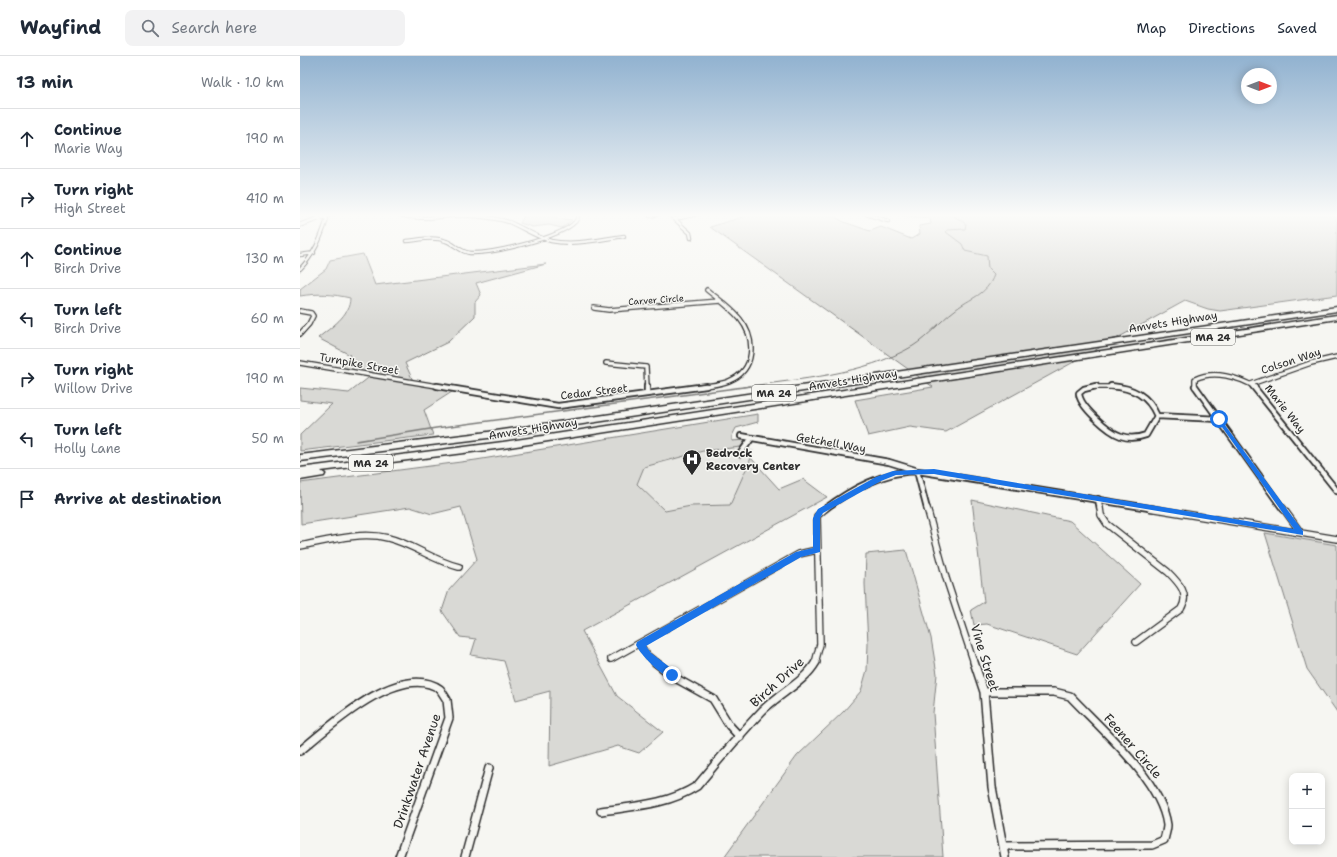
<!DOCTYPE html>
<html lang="en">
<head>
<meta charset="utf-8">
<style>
	:root { --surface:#fff; --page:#f2f2f3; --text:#1f2937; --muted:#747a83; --line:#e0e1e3 }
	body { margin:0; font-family:"Shantell Sans",sans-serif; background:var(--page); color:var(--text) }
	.controls { position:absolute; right:12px; bottom:12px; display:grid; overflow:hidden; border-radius:8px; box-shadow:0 2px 10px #0003 }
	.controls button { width:36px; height:36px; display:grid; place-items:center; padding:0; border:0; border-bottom:1px solid var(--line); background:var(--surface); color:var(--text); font:20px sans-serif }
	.compass { position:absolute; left:941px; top:12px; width:36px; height:36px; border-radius:50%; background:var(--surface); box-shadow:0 2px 10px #0003; rotate:90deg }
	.stop { position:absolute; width:12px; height:12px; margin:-9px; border:3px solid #1a73e8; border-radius:50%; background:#fff }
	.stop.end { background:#1a73e8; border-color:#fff; box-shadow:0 1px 4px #0008 }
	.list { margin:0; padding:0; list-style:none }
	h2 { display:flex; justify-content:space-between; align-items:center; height:52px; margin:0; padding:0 16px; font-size:17px }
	h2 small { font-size:13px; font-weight:400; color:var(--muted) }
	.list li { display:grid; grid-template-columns:26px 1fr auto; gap:12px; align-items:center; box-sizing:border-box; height:60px; padding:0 16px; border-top:1px solid var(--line) }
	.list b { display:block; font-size:15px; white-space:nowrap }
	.list p { margin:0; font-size:13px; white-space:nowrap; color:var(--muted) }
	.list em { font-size:13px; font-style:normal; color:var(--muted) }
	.icon { flex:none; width:22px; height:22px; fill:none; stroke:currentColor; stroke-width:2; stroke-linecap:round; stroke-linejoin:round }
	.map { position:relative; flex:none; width:1037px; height:801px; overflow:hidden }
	header { display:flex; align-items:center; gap:24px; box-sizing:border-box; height:56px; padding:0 20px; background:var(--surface); border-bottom:1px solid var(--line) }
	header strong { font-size:19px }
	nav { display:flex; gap:22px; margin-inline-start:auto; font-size:14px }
	.search { width:280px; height:36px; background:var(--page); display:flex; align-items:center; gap:10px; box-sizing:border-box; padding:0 14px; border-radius:8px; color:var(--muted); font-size:15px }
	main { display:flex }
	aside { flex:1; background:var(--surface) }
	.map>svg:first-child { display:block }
	.built { fill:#e7e7e3 }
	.green { fill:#d9d9d5; stroke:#828280 }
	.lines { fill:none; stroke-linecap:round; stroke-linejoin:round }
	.stream-far1 { stroke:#7a7a78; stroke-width:1 }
	.stream { stroke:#7a7a78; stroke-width:1.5 }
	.minor-far4-casing { stroke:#2b2b2b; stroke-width:4.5 }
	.minor-far3-casing { stroke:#2b2b2b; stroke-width:6 }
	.minor-far2-casing { stroke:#2b2b2b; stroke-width:8 }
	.minor-far1-casing { stroke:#2b2b2b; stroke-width:8 }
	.minor-casing { stroke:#2b2b2b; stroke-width:10 }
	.tertiary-casing { stroke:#2b2b2b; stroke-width:5.5 }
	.motorway-casing { stroke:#2b2b2b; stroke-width:3 }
	.minor-far4 { stroke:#f6f6f2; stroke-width:2.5 }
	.minor-far3 { stroke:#f6f6f2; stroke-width:3.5 }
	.minor-far2 { stroke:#f6f6f2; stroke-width:4.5 }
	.minor-far1 { stroke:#f6f6f2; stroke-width:5.5 }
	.minor { stroke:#f6f6f2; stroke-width:7 }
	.tertiary { stroke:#f6f6f2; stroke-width:3.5 }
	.motorway { fill:#f6f6f2; fill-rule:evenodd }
	.route { fill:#1a73e8 }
	.labels { text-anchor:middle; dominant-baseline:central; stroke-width:3; stroke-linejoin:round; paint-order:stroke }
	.far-street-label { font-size:9px; fill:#2b2b2b; stroke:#f6f6f2 }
	.shield { fill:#f6f6f2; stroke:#686867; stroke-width:1 }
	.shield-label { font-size:10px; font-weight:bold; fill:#2b2b2b }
	.street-label { font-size:11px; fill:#2b2b2b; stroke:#f6f6f2 }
	.poi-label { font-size:11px; font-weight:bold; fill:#2b2b2b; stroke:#f6f6f2; text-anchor:start }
	.near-street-label { font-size:13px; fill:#2b2b2b; stroke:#f6f6f2 }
</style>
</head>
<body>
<header>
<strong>Wayfind</strong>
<div class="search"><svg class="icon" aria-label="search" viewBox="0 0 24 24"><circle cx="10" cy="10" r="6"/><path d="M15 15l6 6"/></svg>Search here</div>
<nav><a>Map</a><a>Directions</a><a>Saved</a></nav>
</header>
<main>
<aside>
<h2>13 min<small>Walk · 1.0 km</small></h2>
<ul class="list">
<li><svg class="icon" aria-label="ahead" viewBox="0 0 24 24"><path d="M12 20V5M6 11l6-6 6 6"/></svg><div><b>Continue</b><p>Marie Way</p></div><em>190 m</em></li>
<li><svg class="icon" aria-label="right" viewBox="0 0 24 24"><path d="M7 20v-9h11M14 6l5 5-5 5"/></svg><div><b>Turn right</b><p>High Street</p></div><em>410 m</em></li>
<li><svg class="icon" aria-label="ahead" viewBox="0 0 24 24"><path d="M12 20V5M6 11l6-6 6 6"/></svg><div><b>Continue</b><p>Birch Drive</p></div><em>130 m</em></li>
<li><svg class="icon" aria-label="left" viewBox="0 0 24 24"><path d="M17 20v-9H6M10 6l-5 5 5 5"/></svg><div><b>Turn left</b><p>Birch Drive</p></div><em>60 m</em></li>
<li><svg class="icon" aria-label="right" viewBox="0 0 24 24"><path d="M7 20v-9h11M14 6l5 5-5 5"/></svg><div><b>Turn right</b><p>Willow Drive</p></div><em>190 m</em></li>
<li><svg class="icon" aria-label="left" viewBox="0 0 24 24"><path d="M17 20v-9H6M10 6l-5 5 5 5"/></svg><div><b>Turn left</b><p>Holly Lane</p></div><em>50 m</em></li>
<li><svg class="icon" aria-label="arrive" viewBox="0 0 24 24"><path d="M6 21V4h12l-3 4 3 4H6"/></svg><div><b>Arrive at destination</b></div></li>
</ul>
</aside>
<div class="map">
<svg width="1037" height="801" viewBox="0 0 1037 801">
	<rect width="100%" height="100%" fill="#f6f6f2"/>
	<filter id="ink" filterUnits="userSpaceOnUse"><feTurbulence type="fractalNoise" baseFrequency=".025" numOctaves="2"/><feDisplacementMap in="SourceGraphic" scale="8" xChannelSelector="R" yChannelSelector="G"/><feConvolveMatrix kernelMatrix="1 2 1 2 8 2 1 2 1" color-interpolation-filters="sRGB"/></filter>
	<g filter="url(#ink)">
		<!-- built -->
		<path class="built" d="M441,391L454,394L430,449L391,450L365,455L337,428L344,411L403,395Z"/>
		<!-- green -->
		<path class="green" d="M225,158H254L256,162L272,164L262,172L249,169L232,171L220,167Z
			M452,158H530L544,166L570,175L581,171L611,183L620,178L619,170L631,168L630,162L606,160L602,158H1037V239L920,255L908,253L885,245L646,376L610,371L568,380L555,344L633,331L410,171Z
			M63,198L75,229L246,208L176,227L181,239L175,246V260L148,286L105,307L114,327L155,334L124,354L133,379L0,395V379L32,348L0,344V332L49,337L72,319L38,313L50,299L18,282C31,271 50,260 50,242C33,238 18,237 0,240V233L26,213L30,204Z
			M458,358V366L436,372L432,380V385L445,384L441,391L403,395L344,411L337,428L365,455L391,450L430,449L451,402L479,433L503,423L527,441L282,575L317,640L363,676L339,697L318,690L249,710L250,635L216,644L204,605L171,599L176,583L160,581L142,555L149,534L177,503L161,451L132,458L110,451L1,468L0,427L176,404Z
			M672,444L770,465L840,528L777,598L687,568L674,569L671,554L684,546Z
			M965,477L1037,489V656L1007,613Z
			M606,494L631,582L637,618L633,657L643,801H424L497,700L544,655L561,635L567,614L568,588L565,528L566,498Z"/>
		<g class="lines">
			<!-- stream-far1 -->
			<path class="stream-far1" d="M443,331C499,323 564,319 613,290C629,280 640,265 655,254C671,241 686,240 694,219L688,213L687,200L665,195L662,188L646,176L647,174L665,173L666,168L651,158"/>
			<!-- stream -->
			<path class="stream" d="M56,385L136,372L451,330"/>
			<defs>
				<path id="minor-far4" d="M8,158L22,161
					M97,158C122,167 147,157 173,160C185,161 197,162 209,166C223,172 236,181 251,185C274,190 301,183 324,180
					M369,158L390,177L391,182
					M566,158L588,165
					M350,160L358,158
					M375,163L397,158
					M106,185C119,184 134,180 146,185C155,188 160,196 170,197C192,198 260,182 275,166C277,164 278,161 279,158
					M0,199L14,197
					M0,213C14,199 21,182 27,163L24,161"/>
				<path id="minor-far3" d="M294,252L309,254L420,245
					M0,255L11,257L13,260L9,268L0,278
					M0,307L143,331
					M306,307L346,311L347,331
					M951,328L1011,307L1037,301
					M399,331C409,329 420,329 429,325C456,314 456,283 440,263C430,251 418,243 407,234
					M790,331H819
					M895,331V323C914,314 938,321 955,331"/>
				<path id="minor-far2" d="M137,330L258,350L406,330
					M347,330V338
					M796,330L784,333L779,337C779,350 809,376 821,380C830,383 838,382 846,379L857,360
					M811,330C833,332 848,339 857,360
					M895,330L983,453
					M953,330L1037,435
					M857,360L919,363
					M441,380L589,406L615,414
					M440,398L451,383
					M617,415L627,453
					M798,443L800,453
					M525,453C551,433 585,415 618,415L855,453"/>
				<path id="minor-far1" d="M627,452L646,522L674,607
					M800,452L801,459L807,468L868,516C879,527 890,538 881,553L836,586
					M849,452L1037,483
					M983,452L1001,477
					M0,490C27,485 60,475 88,482C113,488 134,505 159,511
					M340,589L348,600L357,607
					M311,603L499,498L517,494
					M515,607L520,588L517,460L526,452"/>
				<path id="minor" d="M355,606L377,623L413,643L429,669L440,681
					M674,606L684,636L692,731L705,801
					M684,636H754L770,640C801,673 861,724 867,769C867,774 865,779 864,784L852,789L703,790
					M0,695C29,671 100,605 140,633L147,644L149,662L99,801
					M301,755C335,750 367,749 397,730C418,705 439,679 462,655C478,638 504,627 516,606
					M165,801L189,712"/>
				<path id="tertiary" d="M0,169L32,158"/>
				<path id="motorway" d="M1037,251V255L196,381L0,405V399L196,375Z
					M1037,259V263L203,392L21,415L25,418L24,420L0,424V418L15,416L0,418V412L203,386Z"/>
			</defs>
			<!-- minor-far4 casing -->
			<use href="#minor-far4" class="minor-far4-casing"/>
			<!-- minor-far3 casing -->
			<use href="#minor-far3" class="minor-far3-casing"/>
			<!-- minor-far2 casing -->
			<use href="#minor-far2" class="minor-far2-casing"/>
			<!-- minor-far1 casing -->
			<use href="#minor-far1" class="minor-far1-casing"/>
			<!-- minor casing -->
			<use href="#minor" class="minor-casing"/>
			<!-- tertiary casing -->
			<use href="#tertiary" class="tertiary-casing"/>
			<!-- motorway casing -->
			<use href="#motorway" class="motorway-casing"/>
			<!-- minor-far4 -->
			<use href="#minor-far4" class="minor-far4"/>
			<!-- minor-far3 -->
			<use href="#minor-far3" class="minor-far3"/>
			<!-- minor-far2 -->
			<use href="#minor-far2" class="minor-far2"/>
			<!-- minor-far1 -->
			<use href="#minor-far1" class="minor-far1"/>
			<!-- minor -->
			<use href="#minor" class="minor"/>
			<!-- tertiary -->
			<use href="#tertiary" class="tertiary"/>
			<!-- motorway -->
			<use href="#motorway" class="motorway"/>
		</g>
	</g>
	<!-- sky -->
	<linearGradient id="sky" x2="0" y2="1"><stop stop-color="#91b2d0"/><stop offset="0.59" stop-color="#fbfbf9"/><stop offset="1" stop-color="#fbfbf9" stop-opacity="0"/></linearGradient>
	<rect width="1037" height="270" fill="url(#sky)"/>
	<!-- route -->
	<path class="route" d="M919,361L1003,475V479L634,418L596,419L581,425L523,457L520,462V496L501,501L346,590L351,597L376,616V622C366,626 340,598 336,589L337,586L496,496L513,492V462L518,453L576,421L593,415L634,413L994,473L917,364V362Z"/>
	<!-- icons -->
	<defs>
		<symbol id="hospital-pin" viewBox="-11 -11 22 30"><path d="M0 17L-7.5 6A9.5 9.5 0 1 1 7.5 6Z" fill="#2b2b2b" stroke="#f6f6f2"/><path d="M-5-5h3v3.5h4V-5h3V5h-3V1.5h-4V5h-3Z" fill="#fff"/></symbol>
	</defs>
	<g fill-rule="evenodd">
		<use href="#hospital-pin" x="381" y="392" width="22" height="30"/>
	</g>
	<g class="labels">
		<!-- far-street labels -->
		<g class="far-street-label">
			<text transform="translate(356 244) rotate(-4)">Carver Circle</text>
		</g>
		<!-- shield labels -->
		<g class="shield">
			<rect x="891" y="273" width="44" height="16" rx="3"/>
			<rect x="452" y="329" width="44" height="16" rx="3"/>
			<rect x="49" y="399" width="44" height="16" rx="3"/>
		</g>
		<g class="shield-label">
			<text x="913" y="281">MA 24</text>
			<text x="474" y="337">MA 24</text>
			<text x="71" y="407">MA 24</text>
		</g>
		<!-- street labels -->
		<g class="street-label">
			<text transform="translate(873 266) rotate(-9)">Amvets Highway</text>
			<text transform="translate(991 305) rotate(-18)">Colson Way</text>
			<text transform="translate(59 308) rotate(10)">Turnpike Street</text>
			<text transform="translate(553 324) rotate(-9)">Amvets Highway</text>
			<text transform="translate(294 336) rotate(-7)">Cedar Street</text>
			<text transform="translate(985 353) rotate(52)">Marie Way</text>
			<text transform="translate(233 373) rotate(-9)">Amvets Highway</text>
			<text transform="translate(531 387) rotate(10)">Getchell Way</text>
		</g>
		<!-- poi labels -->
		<g class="poi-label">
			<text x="406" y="397">Bedrock<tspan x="406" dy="13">Recovery Center</tspan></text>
		</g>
		<!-- near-street labels -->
		<g class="near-street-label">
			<text transform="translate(685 602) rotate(73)">Vine Street</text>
			<text transform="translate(477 626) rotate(-42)">Birch Drive</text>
			<text transform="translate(833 690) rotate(49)">Feener Circle</text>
			<text transform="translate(117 715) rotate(-71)">Drinkwater Avenue</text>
		</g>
	</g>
</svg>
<div class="controls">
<button>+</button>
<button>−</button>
</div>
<svg class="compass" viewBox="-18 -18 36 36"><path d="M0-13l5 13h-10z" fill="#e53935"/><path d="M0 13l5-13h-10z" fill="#747a83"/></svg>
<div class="stop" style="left:919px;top:363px"></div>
<div class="stop end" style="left:372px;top:619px"></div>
</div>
</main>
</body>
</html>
